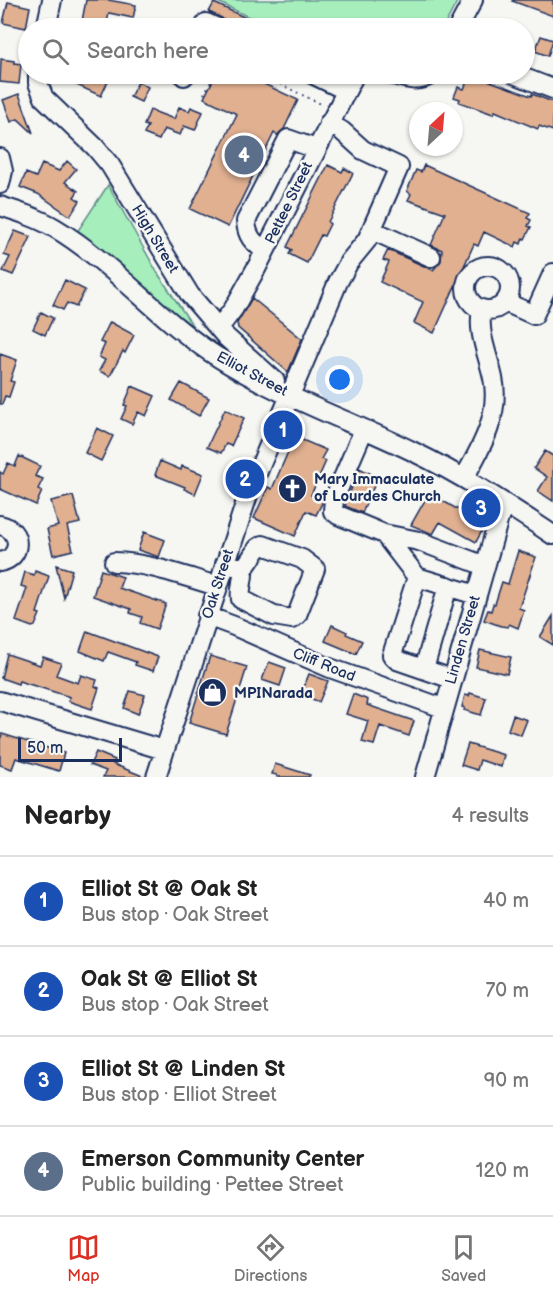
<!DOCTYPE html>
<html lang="en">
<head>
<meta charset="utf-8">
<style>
	:root { --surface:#fff; --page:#f2f2f2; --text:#222; --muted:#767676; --line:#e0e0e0; --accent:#d93025 }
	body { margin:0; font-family:"Balsamiq Sans",sans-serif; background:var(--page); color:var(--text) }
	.compass { position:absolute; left:409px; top:102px; width:54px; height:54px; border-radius:50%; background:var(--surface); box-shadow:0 2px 4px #0004; rotate:26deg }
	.scale { position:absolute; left:18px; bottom:15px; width:104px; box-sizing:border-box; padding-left:6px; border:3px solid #1b2f5e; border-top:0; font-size:16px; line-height:21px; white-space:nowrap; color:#1b2f5e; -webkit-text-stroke:4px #f6f6f2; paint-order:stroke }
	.you { position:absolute; left:340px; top:380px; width:21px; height:21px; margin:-15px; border:4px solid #fff; border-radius:50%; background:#1a73e8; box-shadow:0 0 0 9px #1a73e833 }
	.badge { display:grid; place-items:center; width:39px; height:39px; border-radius:50%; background:var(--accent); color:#fff; font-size:20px; font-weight:700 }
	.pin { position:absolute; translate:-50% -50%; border:3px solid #fff; box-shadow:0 2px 6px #0006 }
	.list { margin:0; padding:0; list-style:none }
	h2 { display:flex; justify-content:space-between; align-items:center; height:78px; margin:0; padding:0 24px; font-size:26px }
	h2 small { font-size:20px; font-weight:400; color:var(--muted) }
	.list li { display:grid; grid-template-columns:39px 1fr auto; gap:18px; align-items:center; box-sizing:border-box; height:90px; padding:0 24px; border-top:2px solid var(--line) }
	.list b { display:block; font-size:22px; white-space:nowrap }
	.list p { margin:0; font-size:20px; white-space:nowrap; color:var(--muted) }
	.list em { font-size:20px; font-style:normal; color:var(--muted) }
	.icon { flex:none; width:33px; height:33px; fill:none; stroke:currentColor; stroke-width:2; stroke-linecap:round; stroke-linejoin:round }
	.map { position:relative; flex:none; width:553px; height:777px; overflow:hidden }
	.search { position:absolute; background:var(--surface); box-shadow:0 2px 4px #0004; left:18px; right:18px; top:18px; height:66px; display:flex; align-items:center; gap:15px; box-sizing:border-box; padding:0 21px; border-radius:33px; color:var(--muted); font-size:22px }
	.sheet { height:438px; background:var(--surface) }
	nav { display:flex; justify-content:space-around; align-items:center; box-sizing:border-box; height:84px; border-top:2px solid var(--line); background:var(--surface); font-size:16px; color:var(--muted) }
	nav a { display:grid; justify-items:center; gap:3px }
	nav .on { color:var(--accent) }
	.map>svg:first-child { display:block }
	.green { fill:#a6eebb; stroke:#608e8c; stroke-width:1.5 }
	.building { fill:#e0b091; stroke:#1b2f5e; stroke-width:1.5 }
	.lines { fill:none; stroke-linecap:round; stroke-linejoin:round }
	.minor-casing { stroke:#1b2f5e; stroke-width:22 }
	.path { stroke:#1b2f5e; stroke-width:2; stroke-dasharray:1.5 4.5; stroke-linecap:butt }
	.minor { stroke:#f6f6f2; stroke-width:18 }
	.labels { text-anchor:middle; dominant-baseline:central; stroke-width:5; stroke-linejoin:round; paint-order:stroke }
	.street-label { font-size:15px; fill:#1b2f5e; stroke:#f6f6f2 }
	.poi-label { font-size:15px; font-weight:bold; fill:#1b2f5e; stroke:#f6f6f2; text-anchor:start }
</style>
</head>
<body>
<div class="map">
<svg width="553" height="777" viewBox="0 0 553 777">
	<rect width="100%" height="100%" fill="#f6f6f2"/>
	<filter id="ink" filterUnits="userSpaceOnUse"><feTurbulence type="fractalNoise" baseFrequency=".0167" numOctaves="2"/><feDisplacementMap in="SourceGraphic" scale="12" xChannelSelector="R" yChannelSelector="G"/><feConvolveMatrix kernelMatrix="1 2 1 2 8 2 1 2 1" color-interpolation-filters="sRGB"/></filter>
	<g filter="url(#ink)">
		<!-- green -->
		<path class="green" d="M214,0H458L443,28H271Z
			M108,185L157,272L194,328L77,232Z"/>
		<!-- building -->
		<path class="building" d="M86,0H108L136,5L133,18L109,13L106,28H95L96,24L82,21Z
			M513,0H553V16L512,1Z
			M8,2L30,7L26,28L3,23Z
			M214,3L267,28H235L227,25L222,18L209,12Z
			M541,36L553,40L548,56L535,51Z
			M1,59L14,61V63L21,64L19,84L0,82Z
			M74,74H104L110,77L101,96L70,82Z
			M216,74H243L298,100L284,129L277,135L274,133L228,227L190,209L237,114L204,98Z
			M474,75L531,96L532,94L553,102V131L539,126L538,129L495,111L493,114L459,102L460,99L454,97L458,87L464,89L468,79L472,80Z
			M138,82L148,87L141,102L130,97Z
			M19,94L33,133L18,119L11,122L3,100Z
			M179,107L189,111L191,107L203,112L195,130L184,126L180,135L164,129L159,140L144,134L148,126L144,125L150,110L174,119Z
			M67,161L76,169L65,182L78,191L74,197L80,201L70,216L38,194L20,187L26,173L36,177L42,164L59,171Z
			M328,165L342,172L344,168L353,173L328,222L330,224L324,236L321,235L307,263L289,254L292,250L287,247Z
			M424,165L530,213L527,218L531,220L528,226L531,227L525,239L523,238L521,244L517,242L515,247L484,232L478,246L474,244L434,333L414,323L423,302L380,282L389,262L383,260L388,250L433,270L441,261L442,250L431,245L445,213L408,200L411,194L407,191L416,170L421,172Z
			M15,231L31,237L13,275L3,271L10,257L4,255Z
			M65,280L85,290L76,307L67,303L63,310L53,305Z
			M252,298L302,339L288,372L238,328L237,323Z
			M41,312L53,318L45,335L33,329Z
			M110,322L134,335L125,353L123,351L110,376L99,371L105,360L99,357L105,344L100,342Z
			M0,354L17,360L10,381L14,382L9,397L5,396L2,404H0Z
			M181,383L209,398L199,416L171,400Z
			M132,386L155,396L146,416L138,412L132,424L121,419L127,406L124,405Z
			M225,409L244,418L231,446L226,444L221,453L207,447Z
			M97,428L113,436L101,461L85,453Z
			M300,439L326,450L321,459L326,461L311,495L323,501L316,515L306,511L295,536L254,518L268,487L272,489L291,445L296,447Z
			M545,451L553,456V501L538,491L547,477L534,468Z
			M19,456L40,466L35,476L43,479L38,489L42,491L36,505L0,489V472L3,474L8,463L15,466Z
			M160,461L181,470L182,466L203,474L195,494L184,489L185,487L155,475Z
			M359,468L378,477L362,513L345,506Z
			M429,493L462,512L463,510L468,512L469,510L481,517L480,519L485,525L476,542L440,522L433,534L411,525Z
			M73,496L80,523L67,526L73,550L53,555L47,529L58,526L51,501Z
			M144,532L165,540L159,557L138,550Z
			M518,551L536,557L519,608L524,610L518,628L509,624L508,627L501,626L484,620L488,610L491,611L493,604H495L502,582L508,584Z
			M56,565L72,570L64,598Z
			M101,570L123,577L119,588L166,604L157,629L140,623L142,617L130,613L131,609L93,596Z
			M35,571L49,576L37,613L40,614L35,626L32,627L16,621L27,588L21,586L25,572L34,575Z
			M553,616V645L540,637Z
			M332,625L347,632L346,634L362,641L356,654L325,641Z
			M87,631L158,657L153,671L135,665L136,662L108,652L104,661L80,651Z
			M480,650L511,657L507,674L476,667Z
			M7,654L40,665L43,657L61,663L56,675L78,683L81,675L97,680L95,686L99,688L92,709L68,701L70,697L19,681L18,684L1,678Z
			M210,656L247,667L226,734L189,723Z
			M269,662L286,668L280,686L262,680Z
			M309,674L328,681L319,702L301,694Z
			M130,691L145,695L138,714L124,708Z
			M470,693L486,698L481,715L464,710L465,708L462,707L465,695L469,696Z
			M353,694L368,700L367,705L414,721L409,736L380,726L374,745L362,742L368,721L346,714Z
			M513,715L527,720L521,735L508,730Z
			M2,734L64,753L59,771L16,758L12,769L0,765V740Z
			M468,744L504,755L501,767L480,760L477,770L461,765Z
			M96,752L115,760L113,764L145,777H103L106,771L90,765Z
			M275,764L310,775L309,777H277V775L272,774Z"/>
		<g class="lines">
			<defs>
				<path id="minor" d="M46,28L52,0
					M204,28L206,23L217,28
					M458,28L473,0
					M38,74V83L44,98L95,147L110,165L190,295L226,337L275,381
					M312,74L345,90
					M390,74C405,78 418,84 432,74
					M514,74L553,89
					M184,76L186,74
					M0,158L3,171L0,184
					M0,206C19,212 38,218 55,228C115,264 160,321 219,358C279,396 348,420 412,451C462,475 508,505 553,535
					M372,230L431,257
					M265,251C253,242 247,237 246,221L288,139L316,149
					M466 288a22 22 0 1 1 44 0a22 22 0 1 1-44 0Z
					M505,302L534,315L553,273
					M219,328L234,308L257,267L355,74
					M364,429L334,499L333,511L338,515L384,534L417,577L476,595
					M464,478C481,448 501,414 493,378C488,354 477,333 482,309
					M0,525C22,529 23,558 0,562
					M384,534L419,541L485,566
					M114,562C150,563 183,576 217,586
					M225,564L239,567L243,570C244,580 239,589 241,599L274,616L292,619L297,615L315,569L302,559L263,545L258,548L243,570
					M417,577L392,655L397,660L452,679
					M207,616L234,626L330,668L443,708
					M424,669L448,586
					M0,701L164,750
					M156,777L248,495L338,282L349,262L367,240L399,167L363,150L342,131L329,123
					M425,777L499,518L506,505"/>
			</defs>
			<!-- minor casing -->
			<use href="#minor" class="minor-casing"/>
			<!-- path -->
			<path class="path" d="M256,28L258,25
				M259,74L321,104
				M204,94L215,74"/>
			<!-- minor -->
			<use href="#minor" class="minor"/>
		</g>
	</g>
	<!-- icons -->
	<defs>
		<symbol id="church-disc" viewBox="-11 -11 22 22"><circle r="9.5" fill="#1b2f5e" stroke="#f6f6f2"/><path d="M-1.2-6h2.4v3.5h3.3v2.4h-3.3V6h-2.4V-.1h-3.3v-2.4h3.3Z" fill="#fff"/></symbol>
		<symbol id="shop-disc" viewBox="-11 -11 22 22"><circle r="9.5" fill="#1b2f5e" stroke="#f6f6f2"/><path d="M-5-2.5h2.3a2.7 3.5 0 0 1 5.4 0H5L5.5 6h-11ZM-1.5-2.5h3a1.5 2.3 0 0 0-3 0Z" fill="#fff"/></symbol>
	</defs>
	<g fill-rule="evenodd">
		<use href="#church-disc" x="276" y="472" width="33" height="33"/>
		<use href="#shop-disc" x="196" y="676" width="33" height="33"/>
	</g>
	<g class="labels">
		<!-- street labels -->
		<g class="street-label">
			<text transform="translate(289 203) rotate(-64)">Pettee Street</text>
			<text transform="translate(155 239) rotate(59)">High Street</text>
			<text transform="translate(252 374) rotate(28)">Elliot Street</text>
			<text transform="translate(218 584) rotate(-72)">Oak Street</text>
			<text transform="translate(463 640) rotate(-74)">Linden Street</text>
			<text transform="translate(324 665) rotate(22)">Cliff Road</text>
		</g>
		<!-- poi labels -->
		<g class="poi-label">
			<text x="314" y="479">Mary Immaculate<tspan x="314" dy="17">of Lourdes Church</tspan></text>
			<text x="234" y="693">MPINarada</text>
		</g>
	</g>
</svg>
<svg class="compass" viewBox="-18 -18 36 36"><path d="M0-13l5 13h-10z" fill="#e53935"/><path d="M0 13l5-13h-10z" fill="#767676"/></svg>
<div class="scale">50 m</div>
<div class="you"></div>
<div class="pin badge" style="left:283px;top:430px;background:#1a4fb4">1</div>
<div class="pin badge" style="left:245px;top:479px;background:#1a4fb4">2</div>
<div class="pin badge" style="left:481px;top:508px;background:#1a4fb4">3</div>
<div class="pin badge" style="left:244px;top:155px;background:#5c6f8a">4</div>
<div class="search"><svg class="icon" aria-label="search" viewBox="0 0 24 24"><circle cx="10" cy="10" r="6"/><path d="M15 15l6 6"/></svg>Search here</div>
</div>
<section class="sheet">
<h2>Nearby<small>4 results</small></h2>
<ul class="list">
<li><span class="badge" style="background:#1a4fb4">1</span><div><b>Elliot St @ Oak St</b><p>Bus stop · Oak Street</p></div><em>40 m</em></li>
<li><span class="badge" style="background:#1a4fb4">2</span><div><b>Oak St @ Elliot St</b><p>Bus stop · Oak Street</p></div><em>70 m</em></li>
<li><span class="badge" style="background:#1a4fb4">3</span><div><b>Elliot St @ Linden St</b><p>Bus stop · Elliot Street</p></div><em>90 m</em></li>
<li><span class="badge" style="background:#5c6f8a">4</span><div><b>Emerson Community Center</b><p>Public building · Pettee Street</p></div><em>120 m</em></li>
</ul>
</section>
<nav>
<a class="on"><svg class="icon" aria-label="map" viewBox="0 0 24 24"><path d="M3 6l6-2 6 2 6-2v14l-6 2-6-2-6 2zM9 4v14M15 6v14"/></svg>Map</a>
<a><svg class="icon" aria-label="directions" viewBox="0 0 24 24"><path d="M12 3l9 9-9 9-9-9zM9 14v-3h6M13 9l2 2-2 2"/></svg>Directions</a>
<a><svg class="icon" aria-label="saved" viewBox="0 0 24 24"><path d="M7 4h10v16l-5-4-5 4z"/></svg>Saved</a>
</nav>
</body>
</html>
